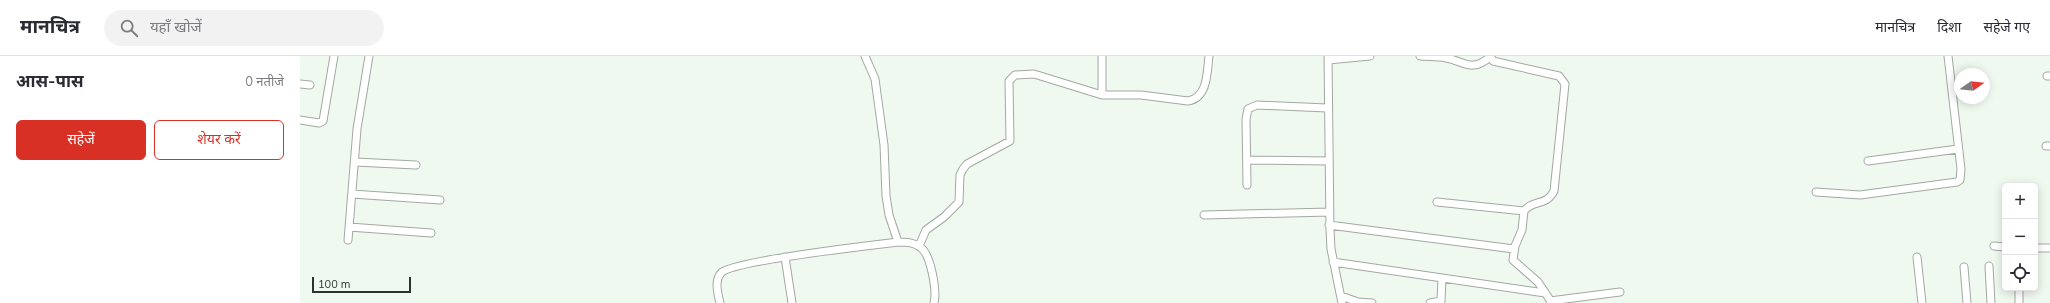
<!DOCTYPE html>
<html lang="hi">
<head>
<meta charset="utf-8">
<style>
	:root { --surface:#fff; --page:#f2f2f3; --text:#2b2b33; --muted:#7c7c81; --line:#e1e1e2; --accent:#d93025 }
	body { margin:0; font-family:Mulish,"Noto Sans Devanagari",sans-serif; background:var(--page); color:var(--text) }
	.controls { position:absolute; right:12px; bottom:12px; display:grid; overflow:hidden; border-radius:6px; box-shadow:0 2px 10px #0003 }
	.controls button { width:36px; height:36px; display:grid; place-items:center; padding:0; border:0; border-bottom:1px solid var(--line); background:var(--surface); color:var(--text); font:20px sans-serif }
	.compass { position:absolute; left:1654px; top:12px; width:36px; height:36px; border-radius:50%; background:var(--surface); box-shadow:0 2px 10px #0003; rotate:76deg }
	.scale { position:absolute; left:12px; bottom:10px; width:99px; box-sizing:border-box; padding-left:4px; border:2px solid #2e322e; border-top:0; font-size:11px; line-height:14px; white-space:nowrap; color:#2e322e; -webkit-text-stroke:3px #f0f9f0; paint-order:stroke }
	.list { margin:0; padding:0; list-style:none }
	h2 { display:flex; justify-content:space-between; align-items:center; height:52px; margin:0; padding:0 16px; font-size:17px }
	h2 small { font-size:13px; font-weight:400; color:var(--muted) }
	.actions { display:flex; gap:8px; padding:12px 16px }
	.actions a { flex:1; padding:9px 0; border:1px solid var(--accent); border-radius:6px; text-align:center; font-size:14px; color:var(--accent) }
	.actions .main { background:var(--accent); color:#fff }
	.icon { flex:none; width:22px; height:22px; fill:none; stroke:currentColor; stroke-width:2; stroke-linecap:round; stroke-linejoin:round }
	.map { position:relative; flex:none; width:1750px; height:247px; overflow:hidden }
	header { display:flex; align-items:center; gap:24px; box-sizing:border-box; height:56px; padding:0 20px; background:var(--surface); border-bottom:1px solid var(--line) }
	header strong { font-size:19px }
	nav { display:flex; gap:22px; margin-inline-start:auto; font-size:14px }
	.search { width:280px; height:36px; background:var(--page); display:flex; align-items:center; gap:10px; box-sizing:border-box; padding:0 14px; border-radius:22px; color:var(--muted); font-size:15px }
	main { display:flex }
	aside { flex:1; background:var(--surface) }
	.map>svg:first-child { display:block }
	.lines { fill:none; stroke-linecap:round; stroke-linejoin:round }
	.minor-casing { stroke:#a1a9a0; stroke-width:9 }
	.minor { stroke:#fff; stroke-width:7 }
</style>
</head>
<body>
<header>
<strong>मानचित्र</strong>
<div class="search"><svg class="icon" aria-label="search" viewBox="0 0 24 24"><circle cx="10" cy="10" r="6"/><path d="M15 15l6 6"/></svg>यहाँ खोजें</div>
<nav><a>मानचित्र</a><a>दिशा</a><a>सहेजे गए</a></nav>
</header>
<main>
<aside>
<h2>आस-पास<small>0 नतीजे</small></h2>
<ul class="list">
</ul>
<div class="actions"><a class="main">सहेजें</a><a>शेयर करें</a></div>
</aside>
<div class="map">
<svg width="1750" height="247" viewBox="0 0 1750 247">
	<rect width="100%" height="100%" fill="#f0f9f0"/>
	<g class="lines">
		<defs>
			<path id="minor" d="M802,0V39
				M1028,0L1030,173L1031,193L1042,247
				M1120,0C1129,1 1137,0 1146,2C1164,5 1171,17 1190,1
				M1190,0L1193,5L1259,20L1265,28L1254,135C1246,151 1233,143 1224,155L1222,174L1215,190L1213,204L1238,226L1252,247
				M1028,4L1070,0
				M1747,20H1750
				M0,28L10,29
				M0,64L19,67L23,65L34,0
				M1746,90H1750
				M947,104L1028,105
				M1568,105L1658,93
				M55,106L116,109
				M947,129L946,63L948,53L957,49L1027,52
				M1516,136L1560,139L1657,126L1660,124L1661,113L1648,0
				M52,138L140,144
				M1137,146L1224,155
				M904,159L1029,156
				M1029,169L1214,193
				M49,171L131,177
				M48,184L57,73L69,0
				M598,186C606,186 613,186 620,191C631,198 637,235 634,247
				M619,190L626,174L644,161L659,146L660,119L663,113L667,108L710,85L709,25L715,19L734,18L802,39H841L888,45C908,42 907,16 909,0
				M1694,190L1705,191
				M1735,192H1750
				M485,201L492,247
				M1617,201L1622,247
				M1033,206L1245,237
				M1689,210L1691,247
				M1664,211L1667,247
				M1719,232V247
				M1041,240L1058,246L1072,247
				M1250,245L1320,236
				M420,247C418,238 414,225 421,217C432,205 573,189 598,186L589,159L586,140L584,89L575,23L565,0
				M1130,247L1141,245L1142,222"/>
		</defs>
		<!-- minor casing -->
		<use href="#minor" class="minor-casing"/>
		<!-- minor -->
		<use href="#minor" class="minor"/>
	</g>
</svg>
<div class="controls">
<button>+</button>
<button>−</button>
<button><svg class="icon" aria-label="locate" viewBox="0 0 24 24"><circle cx="12" cy="12" r="6"/><path d="M12 2v4M12 18v4M2 12h4M18 12h4"/></svg></button>
</div>
<svg class="compass" viewBox="-18 -18 36 36"><path d="M0-13l5 13h-10z" fill="#e53935"/><path d="M0 13l5-13h-10z" fill="#7c7c81"/></svg>
<div class="scale">100 m</div>
</div>
</main>
</body>
</html>
